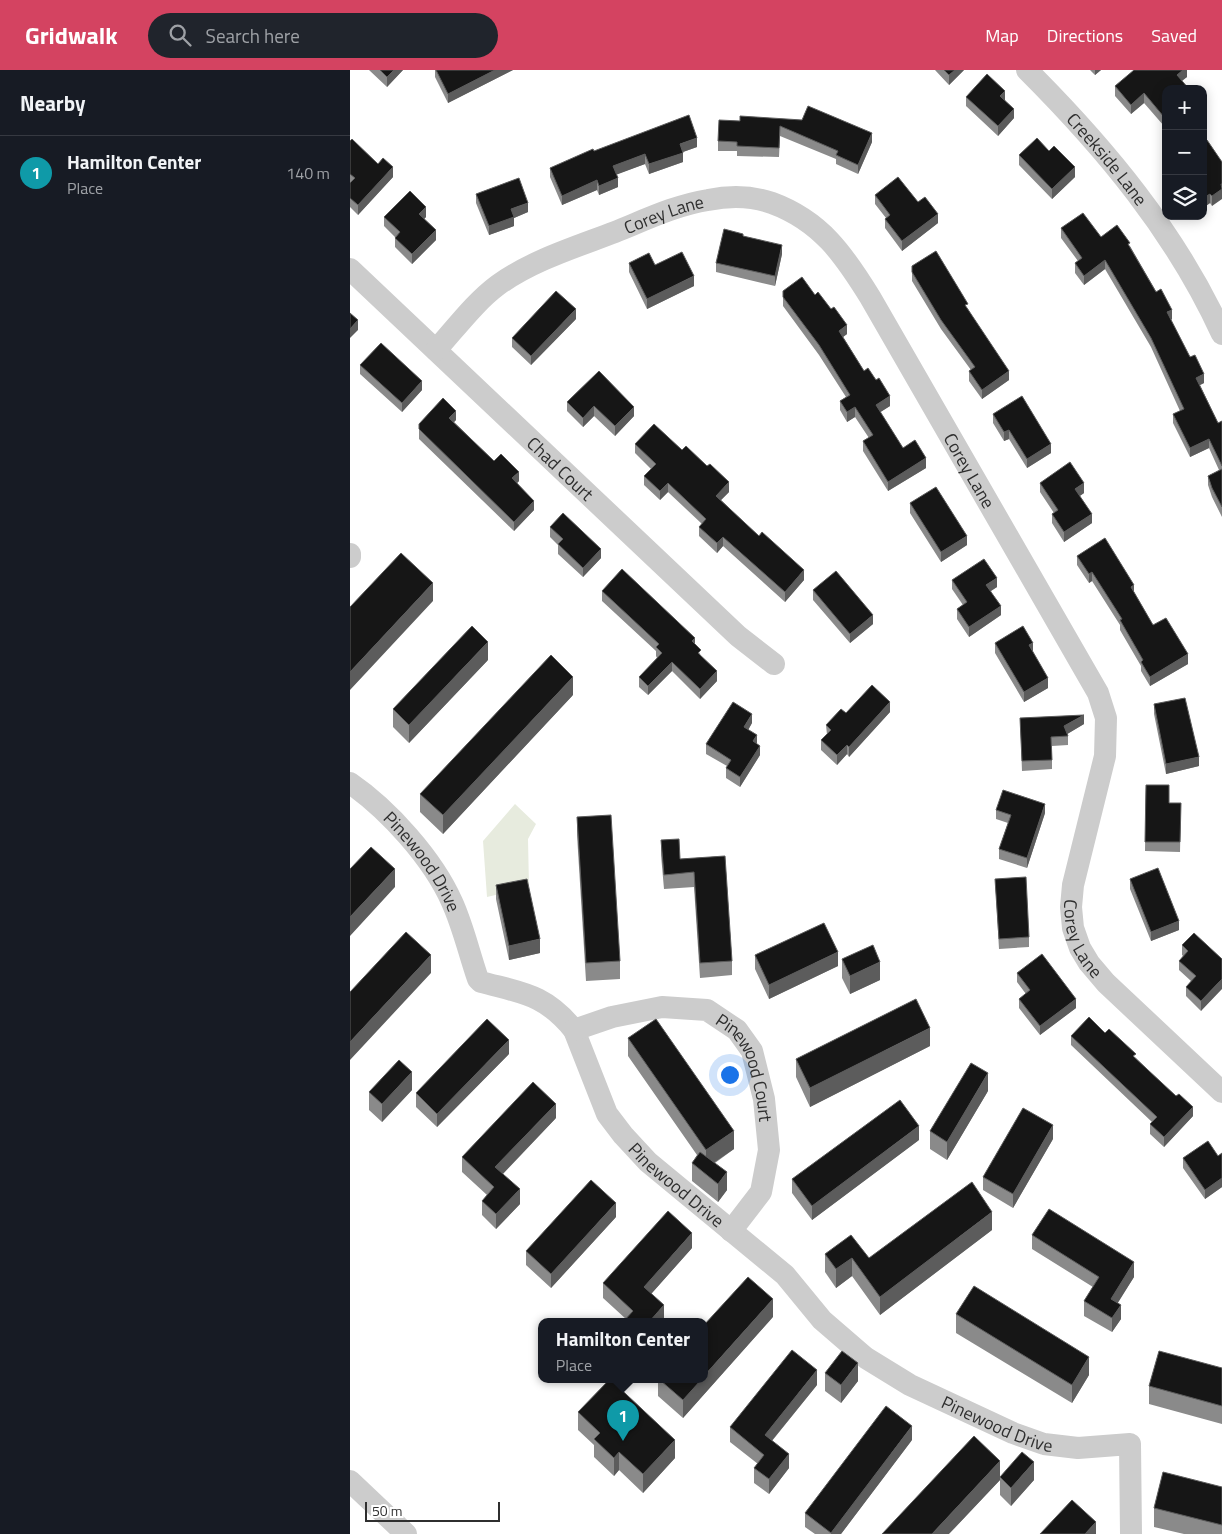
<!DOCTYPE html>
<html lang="en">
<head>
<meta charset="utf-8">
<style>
	:root { --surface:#171b24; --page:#20242c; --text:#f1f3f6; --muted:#9ea1a6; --line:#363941; --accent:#d44361 }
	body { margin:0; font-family:"Titillium Web",sans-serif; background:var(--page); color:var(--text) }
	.controls { position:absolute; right:15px; top:15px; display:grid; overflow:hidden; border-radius:10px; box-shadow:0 2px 12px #0003 }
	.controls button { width:45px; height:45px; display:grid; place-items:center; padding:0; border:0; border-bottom:1px solid var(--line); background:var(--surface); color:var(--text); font:25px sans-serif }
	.scale { position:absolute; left:15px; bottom:12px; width:135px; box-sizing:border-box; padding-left:5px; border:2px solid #2f2f2f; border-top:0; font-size:14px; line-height:18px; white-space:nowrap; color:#2f2f2f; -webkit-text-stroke:4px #fff; paint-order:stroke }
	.you { position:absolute; left:379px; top:1004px; width:18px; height:18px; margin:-12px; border:4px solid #fff; border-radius:50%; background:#1a73e8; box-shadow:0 0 0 8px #1a73e833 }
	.badge { display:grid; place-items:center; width:32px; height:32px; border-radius:50%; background:var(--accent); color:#fff; font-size:16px; font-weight:700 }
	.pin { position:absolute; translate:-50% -41px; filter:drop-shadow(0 1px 2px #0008) }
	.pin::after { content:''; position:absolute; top:26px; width:18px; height:15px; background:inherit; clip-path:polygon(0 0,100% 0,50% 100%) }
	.popup { position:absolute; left:188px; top:1248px; width:170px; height:65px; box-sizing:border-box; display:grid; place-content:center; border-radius:10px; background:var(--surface); filter:drop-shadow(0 1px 4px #0005); font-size:16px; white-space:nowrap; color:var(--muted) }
	.popup b { font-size:19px; color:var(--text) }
	.popup::after { content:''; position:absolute; left:50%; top:100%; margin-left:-10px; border:10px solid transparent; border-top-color:var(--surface) }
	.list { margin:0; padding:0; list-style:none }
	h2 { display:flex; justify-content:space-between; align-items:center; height:65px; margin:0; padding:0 20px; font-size:21px }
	h2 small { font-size:16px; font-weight:400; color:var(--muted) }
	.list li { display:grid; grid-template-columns:32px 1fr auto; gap:15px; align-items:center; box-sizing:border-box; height:75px; padding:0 20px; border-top:1px solid var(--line) }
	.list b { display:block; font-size:19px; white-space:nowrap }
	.list p { margin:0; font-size:16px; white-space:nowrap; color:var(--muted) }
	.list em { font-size:16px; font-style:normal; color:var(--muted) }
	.icon { flex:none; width:28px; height:28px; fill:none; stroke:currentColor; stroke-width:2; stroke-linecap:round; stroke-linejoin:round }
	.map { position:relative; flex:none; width:872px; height:1464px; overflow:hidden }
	header { display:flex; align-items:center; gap:30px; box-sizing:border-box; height:70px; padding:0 25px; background:var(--accent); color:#fff }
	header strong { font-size:24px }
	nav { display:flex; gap:28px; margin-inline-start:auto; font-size:18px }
	.search { width:350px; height:45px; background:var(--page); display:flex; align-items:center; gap:12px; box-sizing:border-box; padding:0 18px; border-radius:28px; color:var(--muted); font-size:19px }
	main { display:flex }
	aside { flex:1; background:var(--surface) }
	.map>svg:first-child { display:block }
	.green { fill:#e7ebde }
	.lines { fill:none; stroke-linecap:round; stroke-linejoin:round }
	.minor { stroke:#ccc; stroke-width:22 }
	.wall { fill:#8a8a8a }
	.shaded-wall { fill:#5c5c5c }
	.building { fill:#161616; stroke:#5c5c5c }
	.labels { text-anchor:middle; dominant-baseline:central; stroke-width:5; stroke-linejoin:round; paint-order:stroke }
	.street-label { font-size:18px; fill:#2f2f2f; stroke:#fff }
</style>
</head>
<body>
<header>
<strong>Gridwalk</strong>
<div class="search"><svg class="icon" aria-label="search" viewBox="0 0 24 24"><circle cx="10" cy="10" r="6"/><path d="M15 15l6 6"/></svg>Search here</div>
<nav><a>Map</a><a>Directions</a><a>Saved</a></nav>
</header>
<main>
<aside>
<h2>Nearby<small></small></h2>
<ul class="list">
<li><span class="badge" style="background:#0f9aa8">1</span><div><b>Hamilton Center</b><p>Place</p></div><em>140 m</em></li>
</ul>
</aside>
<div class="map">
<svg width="872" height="1464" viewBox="0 0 872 1464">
	<rect width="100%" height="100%" fill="#fff"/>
	<!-- green -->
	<path class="green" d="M165,734L186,754L178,769L179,817L137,827L133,771Z"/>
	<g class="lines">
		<!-- minor -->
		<g class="minor">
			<path id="s1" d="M677,0C755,78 826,163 872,264"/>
			<path id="s2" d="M0,199L388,566L424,594"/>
			<path id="s3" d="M86,280C105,259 125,232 148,215C183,190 226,177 265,162C295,150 326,135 358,130C378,126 402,126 422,133C471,151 494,185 520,227L748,623L756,648L755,686L723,815L721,837L723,858L730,878L739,893L756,913L872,1022"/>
			<path d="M0,484V487"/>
			<path id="s4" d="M0,713C38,739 83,789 102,832C113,856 119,883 128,909L131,912C172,923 195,924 224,960L257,1044L273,1065L298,1092L435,1205L472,1250L516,1288L560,1315L663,1363L694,1374L728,1378L780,1374L781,1464"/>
			<path id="s5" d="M224,960L262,947L312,937L357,940L387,960L402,981L414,1029L419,1080L411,1122L381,1161"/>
			<path d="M0,1411L56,1464"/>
		</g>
	</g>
	<!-- wall -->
	<path class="wall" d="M19,0H53L37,17Z
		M85,0H163L98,33L85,7Z
		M585,0H614L599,15Z
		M740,0H751L745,5Z
		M837,0V7L816,19V55L814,56L794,33L781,44L765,26V16Z
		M616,27L655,30L664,48L648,66L616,36Z
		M390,46L522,72L508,104L486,94V89L430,66L429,87L387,86V81H368V71L390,51Z
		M0,71L43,107L8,145L0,137Z
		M853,72L872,92L862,136L860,133L853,138Z
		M347,77L333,82V92L299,104L295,94L267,104L268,117L249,125L247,120L212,135L200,107V98L244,81Z
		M699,81L725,107L702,129L669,95V85Z
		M126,124L178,142L164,148V156L139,165L126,133Z
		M525,125L568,132L588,153L552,181L535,158V149L536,148L525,134Z
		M34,147H76L74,149L86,170L62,194L45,177V167L34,156Z
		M711,158L751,167L780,176L822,249L821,250L840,287L854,313L850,315L868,353L872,351V447L862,427L858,415V406L869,400L859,378L840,387L823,353V344L830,341L801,277L755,199L734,215L725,203V193L728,191L711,168Z
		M393,166L432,184L425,216L366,202V193Z
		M279,193L344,216L297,239L279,202Z
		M562,196L618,239L659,310L632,329L619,311V301L621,300L591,259L562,211Z
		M433,221L465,225L497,264L493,267L514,301L540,336L530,342L553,378L576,398L538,421L513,381V371L519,368L505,347L497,352L490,340V331L496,327L469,285L433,236Z
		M226,249L181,295L162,277V268Z
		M10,295L72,320L52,342L10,304Z
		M249,301L284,346L265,366L244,346L233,357L217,341V332Z
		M643,344L701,383L677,398L659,369L654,371L643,353Z
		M106,350L104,352L144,391L169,411L167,413L184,440L164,461L69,369V354Z
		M285,374L332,380L379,422L371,430L454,510L435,532L373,476L367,483L349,466V457L352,454L318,422L310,430L294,415V406L301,399L285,383Z
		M690,413L734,423L730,426L742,453L714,472L702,453V444L704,443L690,422Z
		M560,433L617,475L591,492L560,443Z
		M200,457L251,488L233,507L208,484V475L200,467Z
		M727,486L784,522L803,555L838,594L800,616L791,601V596L770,560V555L742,511L739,513L727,495Z
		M602,510L647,517L641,521L651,545L619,567L607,549V539L613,535L602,519Z
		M463,520L523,554L500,573L463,530Z
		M252,521L345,574L351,586L367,611L350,629L322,601L298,625L289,617V607L307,588L306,586V581L252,531Z
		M645,573L698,618L674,632L645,583Z
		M138,590L59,673L43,657V639Z
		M223,625L93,764L70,742V724Z
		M804,634L849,696L816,704L804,644Z
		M540,642L499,687L497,684L487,695L471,680V670L477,665L476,655L496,643Z
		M670,648L734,654L717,664L718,666V675L702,676V699L672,701Z
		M402,653L398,660L407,674L410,685L390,717L376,708V698L377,696L356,684V674Z
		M796,715L819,733H831L830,782L795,781Z
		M646,740L695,743L677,798L649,789V779L658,753L646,749Z
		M227,747L270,891V909L236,911L227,765Z
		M311,770L330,789L375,786L382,891V905L350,908L344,817L314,819L311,785Z
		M645,809L679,867V877L649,879Z
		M780,809L829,860L801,871L780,819Z
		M146,815L190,883L159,890L146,829Z
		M832,875L872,889L851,941L836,926V917L841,911L829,900V891L833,886L832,885Z
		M405,885L488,896L419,929L405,899Z
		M492,889L530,910L500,924L492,908Z
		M667,903L726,938L690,965L669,938V929L676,924L667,912Z
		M755,963L786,988L843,1046L814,1077L800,1064V1054L802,1052L721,975V966Z
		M278,968L384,1079L365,1093L377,1120L368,1132L342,1111V1093L347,1085L278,986Z
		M580,976L460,1037L446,1007V989Z
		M159,984L87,1057L66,1037V1023Z
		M62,1020L32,1052L19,1040V1022Z
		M638,1021L597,1090L580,1079V1061Z
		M206,1048L153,1104L170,1134L146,1159L132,1145V1131L137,1125L112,1102V1087Z
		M703,1069L663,1138L633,1120V1107Z
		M569,1070L462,1150L442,1123V1109Z
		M872,1083V1117L855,1129L833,1098V1088L868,1086Z
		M266,1147L201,1218L176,1195V1181Z
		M642,1160L530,1245L502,1206L486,1218L475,1202V1184L519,1188Z
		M682,1165L784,1207L767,1233L771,1249L762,1262L734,1246V1231L743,1217L682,1179Z
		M342,1178L301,1224L314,1250L276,1249L253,1228V1213Z
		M606,1244L739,1305L722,1333L606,1263Z
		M423,1247L333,1348L308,1326V1310H354Z
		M872,1298V1354L799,1334V1316Z
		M475,1303L508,1311L491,1333L475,1321Z
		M467,1315L422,1371L439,1398L419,1424L404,1413V1398L408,1394L380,1372V1357Z
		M228,1342L325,1388L293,1423L269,1400L264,1406L244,1387V1375L228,1360Z
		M562,1370L491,1464H465L455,1457V1443Z
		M650,1406L684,1410L661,1436L650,1425V1410L599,1464Z
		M872,1417V1464H834L804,1457V1438Z"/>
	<!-- shaded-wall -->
	<path class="shaded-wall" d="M44,0H53L37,17V7Z
		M145,0H163L98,33V24Z
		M605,0H614L599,15V5Z
		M745,0H751L745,5Z
		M833,0H837V7L827,15V5Z
		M655,21V31L650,26Z
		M794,23V33L781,44V35Z
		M664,39V48L648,66V56Z
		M816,46V55L814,56V47Z
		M522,63V72L508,104V95Z
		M347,68V77L330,83V74Z
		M333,83V92L299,104V94Z
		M295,84V94L263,106V96Z
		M43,97V107L8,145V135Z
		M725,97V107L702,129V119Z
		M268,108V117L249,125V116Z
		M247,110V120L212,135V126Z
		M871,114H872V129L862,136V126Z
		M860,124V133L853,138V128Z
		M178,133V142L164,148V156L139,165V156L161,139Z
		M76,137V147L69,154V144Z
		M588,144V153L552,181V171Z
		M86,160V170L62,194V184Z
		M432,175V184L425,216V206Z
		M755,190V199L734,215V206Z
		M344,206V216L297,239V229Z
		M226,239V249L181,295V286Z
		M822,240V249L817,252V242Z
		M8,250V260L0,268V259Z
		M497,255V264L489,270V261Z
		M659,301V310L632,329V320Z
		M854,304V313L846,317V308Z
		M72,311V320L52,342V333Z
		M540,326V336L526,345V335Z
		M244,336V346L233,357V348Z
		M284,337V346L265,366V356Z
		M505,337V347L497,352V342Z
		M106,341V350L99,357V348Z
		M659,360V369L654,371V362Z
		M859,369V378L840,387V378Z
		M701,374V383L677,398V389Z
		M576,388V398L538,421V412Z
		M169,402V411L162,418V408Z
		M379,412V422L366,435V426Z
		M318,413V422L310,430V421Z
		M734,413V423L725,429V419Z
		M184,431V440L164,461V452Z
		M742,444V453L714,472V462Z
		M617,466V475L591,492V482Z
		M373,467V476L367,483V473Z
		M251,479V488L233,507V498Z
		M454,500V510L435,532V522Z
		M742,502V511L739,513V504Z
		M647,508V517L636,524V515Z
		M83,513V531L0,620V602Z
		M784,515V525L781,517Z
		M651,536V545L619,567V557Z
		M523,545V554L500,573V564Z
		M345,568V577L342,571Z
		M138,572V590L59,673V655Z
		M683,573V582L679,575Z
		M838,584V594L800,616V607Z
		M322,592V601L298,625V616Z
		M367,601V611L350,629V619Z
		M223,607V625L93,764V745Z
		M698,608V618L674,632V622Z
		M540,632V642L499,687V677Z
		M402,644V653L394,667V657Z
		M734,645V654L714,666V656Z
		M407,665V675L403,671Z
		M497,675V684L487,695V685Z
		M410,676V685L390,717V707Z
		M849,687V696L816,704V694Z
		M695,734V743L677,798V788Z
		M45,799V817L0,866V847Z
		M829,851V860L801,871V862Z
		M190,869V883L159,890V876Z
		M488,882V896L419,929V915Z
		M81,885V903L0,990V972Z
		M530,892V910L500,924V906Z
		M872,909V919L851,941V931Z
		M726,929V938L690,965V956Z
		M580,958V976L460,1037V1018Z
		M159,970V984L87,1057V1044Z
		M62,1002V1020L32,1052V1034Z
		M638,1003V1021L597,1090V1072Z
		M206,1034V1048L145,1112V1097Z
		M843,1037V1046L814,1077V1067Z
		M703,1055V1069L663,1138V1124Z
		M569,1056V1070L462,1150V1136Z
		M384,1061V1079L356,1098V1080Z
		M377,1102V1120L368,1132V1114Z
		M872,1108V1117L855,1129V1120Z
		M170,1119V1134L146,1159V1144Z
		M266,1133V1147L201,1218V1204Z
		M642,1142V1160L530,1245V1227Z
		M342,1163V1178L294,1232V1217Z
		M502,1188V1206L486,1218V1199Z
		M784,1192V1207L761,1244V1229Z
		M423,1229V1247L333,1348V1330L351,1310H354V1306Z
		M314,1235V1250L312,1252H299Z
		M771,1235V1249L762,1262V1248Z
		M739,1287V1305L722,1333V1315Z
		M508,1293V1311L491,1333V1315Z
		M467,1300V1315L415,1379V1365Z
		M562,1356V1370L491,1464H481V1463Z
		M325,1370V1388L293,1423V1404Z
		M269,1382V1400L264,1406V1388Z
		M439,1384V1398L419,1424V1409Z
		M650,1391V1410L599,1464H582Z
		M684,1392V1410L661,1436V1418Z
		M746,1452V1464H735Z"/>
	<!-- building -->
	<path class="building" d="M30,0H44L37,7Z
		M86,0H145L98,24Z
		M594,0H605L599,5Z
		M784,0H833L827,5L839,19H816V46L814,47L794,23L781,35L765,16Z
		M637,4L655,21L650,26L664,39L648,56L616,27Z
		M458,36L522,63L508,95L486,85L488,81L430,56L429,78L387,76V72L368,71L369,50L390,51V46L452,50Z
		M339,45L347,68L330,74L333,83L299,94L295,84L263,96L268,108L249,116L247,110L212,126L200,98L243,79L244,81Z
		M687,68L699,81L704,76L725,97L702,119L669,85Z
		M2,69L28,94L33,88L43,97L8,135L0,128V113L5,108L0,104V71Z
		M857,70L872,92V114H871L872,119L862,126L860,124L853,128V72Z
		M548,107L568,132L575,127L588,144L552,171L535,149L540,145L525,125Z
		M169,108L178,133L161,139L164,147L139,156L126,124Z
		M60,121L76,137L69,144L86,160L62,184L45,168L50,162L34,147Z
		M733,143L751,167L767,155L780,173L778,174L806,222L811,219L822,240L817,242L840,287L845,285L854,304L846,308L868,353L872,351V396L859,369L840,378L823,344L834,339L801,268L755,190L734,206L725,193L732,188L711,158Z
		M374,159L393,164V166L432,175L425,206L366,193Z
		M586,181L618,234L615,235L659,301L632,320L619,301L625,297L591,250L562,202V196Z
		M332,182L344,206L297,229L279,193L299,183L305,195Z
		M452,207L465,225L468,222L481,239L484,237L497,255L489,261L514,301L518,298L526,310L529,308L540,326L526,335L553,378L565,370L576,388L538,412L513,371L523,365L505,337L497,342L490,331L500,325L469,275L433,227V221Z
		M206,221L226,239L181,286L162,268Z
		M0,243L8,250L0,259Z
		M31,273L72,311L52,333L10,295Z
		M249,301L284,337L265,356L244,336L233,348L217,332Z
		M672,326L701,374L677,389L659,360L654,362L643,344Z
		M93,328L106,341L99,348L144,391L151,384L169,402L162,408L184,431L164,452L69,359V354Z
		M304,354L332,380L336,376L357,396L360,394L379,412L366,426L409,466L412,462L454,500L435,522L373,467L367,473L349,457L356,449L318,413L310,421L294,406L306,394L285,374Z
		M720,392L734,413L725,419L742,444L714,462L702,444L708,440L690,413Z
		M872,399V437L862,418L858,406Z
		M586,417L617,466L591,482L560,433Z
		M213,443L251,479L233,498L208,474L213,469L200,457Z
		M755,468L784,515L781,517L803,555L816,548L838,584L800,607L791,592L793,590L770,550L772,549L742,502L739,504L727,486Z
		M51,483L83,513L0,602V537Z
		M634,489L647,508L636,515L651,536L619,557L607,539L617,532L602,510Z
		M272,499L345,568L342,571L351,580L348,583L367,601L350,619L322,592L298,616L289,607L312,583L306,577L309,574L252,521Z
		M486,501L523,545L500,564L463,520Z
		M122,556L138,572L59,655L43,639Z
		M673,556L683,573L679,575L698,608L674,622L645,573Z
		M201,585L223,607L93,745L70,724Z
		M522,615L540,632L499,677L497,675L487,685L471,670L481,660L476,655L491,639L496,643Z
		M835,628L849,687L816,694L804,634Z
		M383,632L402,644L394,657L407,665L403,671L410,676L390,707L376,698L381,690L356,674Z
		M734,645L714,656L718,666L701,667L702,690L672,691L670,648Z
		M796,715H819V733H831L830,772H795Z
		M653,720L695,734L677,788L649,779L661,745L646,740Z
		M261,745L270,891L236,893L227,747Z
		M329,769L330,789L375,786L382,891L350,893L344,802L314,805L311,770Z
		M21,777L45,799L0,847V799Z
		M808,798L829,851L801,862L780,809Z
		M676,807L679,867L649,869L645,809Z
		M177,809L190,869L159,876L146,815Z
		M474,853L488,882L419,915L405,885Z
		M56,862L81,885L0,972V922Z
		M844,863L872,889V909L851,931L836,917L846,906L829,891L838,881L832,875Z
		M523,875L530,892L500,906L492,889Z
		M692,884L726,929L690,956L669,929L680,920L667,903Z
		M566,929L580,958L460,1018L446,989Z
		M739,947L755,963L759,959L786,984L783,986L826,1026L829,1024L843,1037L814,1067L800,1054L807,1047L721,966Z
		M137,949L159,970L87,1044L66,1023Z
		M306,949L384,1061L356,1080L278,968Z
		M49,990L62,1002L32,1034L19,1022Z
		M621,993L638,1003L597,1072L580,1061Z
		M183,1012L206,1034L145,1097L170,1119L146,1144L132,1131L144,1117L112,1087Z
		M550,1030L569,1056L462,1136L442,1109Z
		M673,1038L703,1055L663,1124L633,1107Z
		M858,1071L868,1086L872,1083V1108L855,1120L833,1088Z
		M350,1082L377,1102L368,1114L342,1093Z
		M241,1110L266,1133L201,1204L176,1181Z
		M622,1112L642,1142L530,1227L502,1188L486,1199L475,1184L501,1165L519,1188Z
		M699,1139L784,1192L761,1229L771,1235L762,1248L734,1231L749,1207L682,1165Z
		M318,1141L342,1163L294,1217L314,1235L299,1252H273L283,1241L253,1213Z
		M398,1207L423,1229L354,1306V1255Z
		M624,1216L739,1287L722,1315L606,1244Z
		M442,1280L467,1300L415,1365L439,1384L419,1409L404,1398L414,1385L380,1357Z
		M492,1281L508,1293L491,1315L475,1303Z
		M809,1281L872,1298V1336L799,1316Z
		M259,1310H261L325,1370L293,1404L269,1382L264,1388L244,1369L250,1363L228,1342Z
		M310,1310H351L333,1330Z
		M536,1336L562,1356L481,1463L455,1443Z
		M624,1366L650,1391L582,1464H532Z
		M672,1382L684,1392L661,1418L650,1407Z
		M813,1402L872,1417V1455L804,1438Z
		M722,1430L746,1452L735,1464H690Z"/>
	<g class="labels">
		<!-- street labels -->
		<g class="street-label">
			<text stroke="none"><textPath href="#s1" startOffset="120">Creekside Lane</textPath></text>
			<text stroke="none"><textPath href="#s3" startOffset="271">Corey Lane</textPath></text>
			<text stroke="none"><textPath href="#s2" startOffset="290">Chad Court</textPath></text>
			<text stroke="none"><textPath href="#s3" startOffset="721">Corey Lane</textPath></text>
			<text stroke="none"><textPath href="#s4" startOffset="108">Pinewood Drive</textPath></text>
			<text stroke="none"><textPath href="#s3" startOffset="1231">Corey Lane</textPath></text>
			<text stroke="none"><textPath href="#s5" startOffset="210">Pinewood Court</textPath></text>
			<text stroke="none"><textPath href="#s4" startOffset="541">Pinewood Drive</textPath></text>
			<text stroke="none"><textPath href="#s4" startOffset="946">Pinewood Drive</textPath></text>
		</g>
	</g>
</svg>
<div class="controls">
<button>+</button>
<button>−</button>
<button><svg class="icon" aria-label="layers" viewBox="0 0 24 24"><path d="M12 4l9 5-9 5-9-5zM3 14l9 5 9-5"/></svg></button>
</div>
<div class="scale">50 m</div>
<div class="you"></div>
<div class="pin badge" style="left:273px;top:1371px;background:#0f9aa8">1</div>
<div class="popup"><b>Hamilton Center</b>Place</div>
</div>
</main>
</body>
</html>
